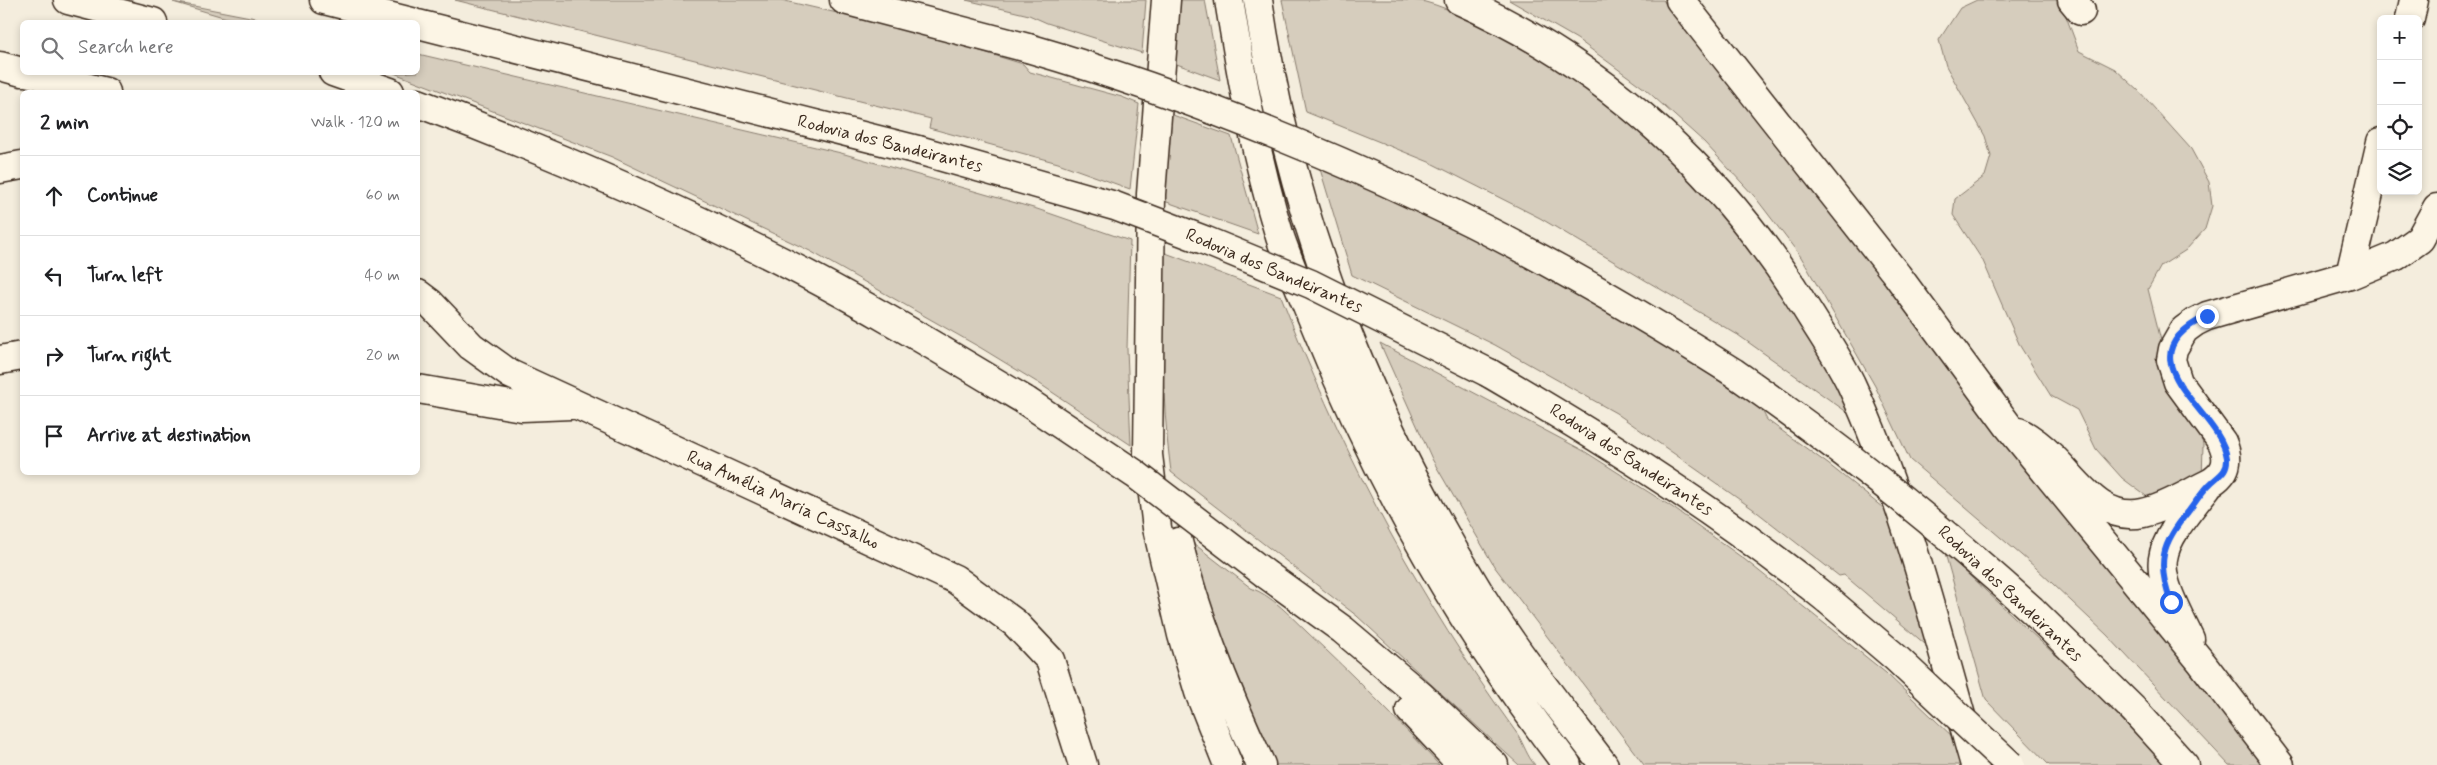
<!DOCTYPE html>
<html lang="en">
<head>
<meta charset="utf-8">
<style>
	:root { --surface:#fff; --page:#f6f6f6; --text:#202124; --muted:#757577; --line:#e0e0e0 }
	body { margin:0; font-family:Mynerve,sans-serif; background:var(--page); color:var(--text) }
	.controls { position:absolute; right:15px; top:15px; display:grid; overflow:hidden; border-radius:8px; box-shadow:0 2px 8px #0003 }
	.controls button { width:45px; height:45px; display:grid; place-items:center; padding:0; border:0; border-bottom:1px solid var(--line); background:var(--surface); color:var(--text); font:25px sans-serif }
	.stop { position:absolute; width:15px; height:15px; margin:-11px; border:4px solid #2563eb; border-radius:50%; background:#fff }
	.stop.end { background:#2563eb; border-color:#fff; box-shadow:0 1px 5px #0008 }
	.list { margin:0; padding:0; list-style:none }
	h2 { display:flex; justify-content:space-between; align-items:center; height:65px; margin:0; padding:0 20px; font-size:21px }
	h2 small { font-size:16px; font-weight:400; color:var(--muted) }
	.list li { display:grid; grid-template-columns:32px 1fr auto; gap:15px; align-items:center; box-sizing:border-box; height:80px; padding:0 20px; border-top:1px solid var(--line) }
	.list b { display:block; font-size:19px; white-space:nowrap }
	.list em { font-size:16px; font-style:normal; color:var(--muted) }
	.icon { flex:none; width:28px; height:28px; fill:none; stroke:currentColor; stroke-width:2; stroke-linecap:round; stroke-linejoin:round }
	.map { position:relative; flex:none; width:2437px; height:765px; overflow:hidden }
	.search { position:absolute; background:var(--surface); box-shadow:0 2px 8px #0003; left:20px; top:20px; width:400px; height:55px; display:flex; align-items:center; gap:12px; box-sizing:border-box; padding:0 18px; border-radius:8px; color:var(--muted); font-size:19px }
	.panel { position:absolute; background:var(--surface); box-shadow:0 2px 8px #0003; left:20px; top:90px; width:400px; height:385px; border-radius:8px }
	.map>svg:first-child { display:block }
	.green { fill:#d6cdbd; stroke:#887c6e }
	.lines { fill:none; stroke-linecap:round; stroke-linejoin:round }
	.minor-casing { stroke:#3b2a1e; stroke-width:31 }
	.highway-casing { stroke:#3b2a1e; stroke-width:31 }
	.minor { stroke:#fcf5e5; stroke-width:28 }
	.highway { stroke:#fcf5e5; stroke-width:28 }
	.highway-bridge-casing { stroke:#3b2a1e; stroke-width:31; stroke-linecap:butt }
	.highway-bridge { stroke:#fcf5e5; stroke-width:28 }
	.route { stroke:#2563eb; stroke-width:6 }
	.labels { text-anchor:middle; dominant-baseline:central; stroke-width:5; stroke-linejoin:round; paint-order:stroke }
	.street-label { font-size:18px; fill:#3b2a1e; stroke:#fcf5e5 }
</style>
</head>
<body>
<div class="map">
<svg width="2437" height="765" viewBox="0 0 2437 765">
	<rect width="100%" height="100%" fill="#f4eddd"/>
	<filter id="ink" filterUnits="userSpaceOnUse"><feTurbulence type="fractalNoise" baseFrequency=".02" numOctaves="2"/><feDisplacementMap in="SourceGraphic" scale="10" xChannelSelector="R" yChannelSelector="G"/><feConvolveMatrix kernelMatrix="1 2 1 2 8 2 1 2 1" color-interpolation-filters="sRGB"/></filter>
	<g filter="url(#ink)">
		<!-- green -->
		<path class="green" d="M455,0H781L915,31L1023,64L1030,72L1122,97L1139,104L1130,189L1058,163L929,128L931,119Z
			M966,0H1146L1142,53L1047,23L1029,15Z
			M1179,0H1205L1220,80L1174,63Z
			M1282,0C1315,0 1347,0 1380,0C1393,0 1409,0 1422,1C1457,10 1492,30 1524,49C1671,134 1775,265 1851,415L1738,335L1540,218L1429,162L1306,112Z
			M1509,0H1663L2269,765H2229L2107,635L2035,567L1910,460L1875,386L1801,257L1755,197L1704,142L1645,89L1577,39Z
			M1977,0H2060L2079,51L2115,69L2139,91L2191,149L2209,182L2212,206L2205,229L2186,250L2161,266L2148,289L2170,376L2194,419L2203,444L2202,482L2150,499L2122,478L2096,449L2077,410L2051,396L2020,346L1983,261L1953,215L1955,199L1985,176L1991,156L1985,136L1946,66L1939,40L1960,8Z
			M173,2L276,22H240Z
			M418,54L841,153L1037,209L1130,241L1127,349L1131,445L1040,384L981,348L810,251L612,157L394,73L418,72Z
			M1170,114L1231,136L1258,234L1164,201Z
			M1320,169C1476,232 1624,315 1762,410L1767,420L1828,464L1887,511L1932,650L1844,575L1839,576L1753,509L1616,413L1495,345L1352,275Z
			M1163,252L1281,296C1337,440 1407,577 1496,704C1503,714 1511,725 1518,735C1524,745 1527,756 1535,765H1519L1357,616L1171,472C1161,397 1162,327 1163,252Z
			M1380,343L1584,451L1672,507L1744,559L1886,673L1956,740L1964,765H1644L1494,566L1432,459Z
			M1184,536L1251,588C1273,596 1291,617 1308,633C1353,675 1397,719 1439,765H1272L1254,730Z
			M1945,553L2053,653L2073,668L2165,765H2049L1986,700Z"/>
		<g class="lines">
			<defs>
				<path id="minor" d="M2072,0L2081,11
					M2410,19L2414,0
					M0,66L22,72
					M26,72L106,92
					M0,169L22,165
					M2350,275L2381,142
					M418,294L430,303L471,346L510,374L955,579L1015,623L1050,660L1083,765
					M0,360L22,356
					M418,389L522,407L571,405
					M2019,432C2032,439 2042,447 2053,458C2078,482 2101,522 2143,513C2166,508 2189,493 2210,483C2227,473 2230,460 2222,442L2178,382L2171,360L2173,349L2184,330L2195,322L2207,316L2350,275L2396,256L2420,239L2437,208
					M2190,639C2150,560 2152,556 2207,487"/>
				<path id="highway" d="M68,0L153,22
					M324,0L412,22
					M844,0L1028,48
					M1166,0L1151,194L1148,455L1157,528L1182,635L1199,692L1228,765
					M1229,0C1242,80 1256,159 1280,237C1291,269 1305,300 1318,332C1381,488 1464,631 1567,765
					M1258,0C1290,218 1367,412 1483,599C1519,657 1563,711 1604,765
					M1459,0C1609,67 1727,177 1812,318C1825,339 1840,361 1851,384C1907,505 1938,638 1975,765
					M1680,0L1897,275L2009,427L2202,663L2280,765
					M418,24L918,150
					M333,72L390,92
					M418,103C533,146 647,194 757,249C849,294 938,348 1026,401
					M1425,200C1532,250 1633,309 1733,372
					M1489,373C1609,443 1720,513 1828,600
					M1178,542C1197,619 1227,693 1261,765
					M1267,575L1343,630L1421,696L1494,765
					M2032,610L2135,711L2184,765
					M1410,710L1462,765"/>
			</defs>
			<!-- minor casing -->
			<use href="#minor" class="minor-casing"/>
			<!-- highway casing -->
			<use href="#highway" class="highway-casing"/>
			<!-- minor -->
			<use href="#minor" class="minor"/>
			<!-- highway -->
			<use href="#highway" class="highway"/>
			<defs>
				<path id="highway-bridge" d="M1028,48C1166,88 1295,139 1425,200
					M918,150L1115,206L1204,240L1311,284L1489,373
					M1733,372C1838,445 1937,524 2032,610
					M1026,401L1135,474L1267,575
					M1828,600L1895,657L2010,765"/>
			</defs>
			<!-- highway-bridge casing -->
			<use href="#highway-bridge" class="highway-bridge-casing"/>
			<!-- highway-bridge -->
			<use href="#highway-bridge" class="highway-bridge"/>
		</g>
	</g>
	<g class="lines" filter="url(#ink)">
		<!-- route -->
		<path class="route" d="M2171,602C2156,563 2162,543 2188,512C2195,503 2201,493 2209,485C2217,476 2228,473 2227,458C2221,410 2116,360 2207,316"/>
	</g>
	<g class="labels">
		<!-- street labels -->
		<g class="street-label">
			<text transform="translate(890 144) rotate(14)">Rodovia dos Bandeirantes</text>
			<text transform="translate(1274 271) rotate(23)">Rodovia dos Bandeirantes</text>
			<text transform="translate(1631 460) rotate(33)">Rodovia dos Bandeirantes</text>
			<text transform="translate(783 500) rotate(25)">Rua Amélia Maria Cassalho</text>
			<text transform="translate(2010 594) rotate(43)">Rodovia dos Bandeirantes</text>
		</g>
	</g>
</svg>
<div class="controls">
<button>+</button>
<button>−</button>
<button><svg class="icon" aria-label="locate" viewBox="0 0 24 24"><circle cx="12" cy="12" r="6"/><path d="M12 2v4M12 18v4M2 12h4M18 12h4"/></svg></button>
<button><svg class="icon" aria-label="layers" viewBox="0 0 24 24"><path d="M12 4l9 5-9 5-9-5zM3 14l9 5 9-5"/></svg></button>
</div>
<div class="stop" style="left:2171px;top:602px"></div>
<div class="stop end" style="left:2207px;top:316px"></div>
<div class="search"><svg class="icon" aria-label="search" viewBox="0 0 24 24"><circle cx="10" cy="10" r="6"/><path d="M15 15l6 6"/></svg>Search here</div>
<section class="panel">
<h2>2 min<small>Walk · 120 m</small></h2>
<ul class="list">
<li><svg class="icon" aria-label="ahead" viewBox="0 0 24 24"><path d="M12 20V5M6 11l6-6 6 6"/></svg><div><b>Continue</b></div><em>60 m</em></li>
<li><svg class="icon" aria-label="left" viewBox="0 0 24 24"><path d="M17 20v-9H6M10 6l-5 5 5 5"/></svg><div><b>Turn left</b></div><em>40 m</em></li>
<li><svg class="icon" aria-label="right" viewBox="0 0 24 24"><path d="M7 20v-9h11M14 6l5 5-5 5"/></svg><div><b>Turn right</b></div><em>20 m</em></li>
<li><svg class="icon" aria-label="arrive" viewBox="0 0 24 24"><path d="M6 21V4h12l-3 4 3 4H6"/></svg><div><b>Arrive at destination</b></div></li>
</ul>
</section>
</div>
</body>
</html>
